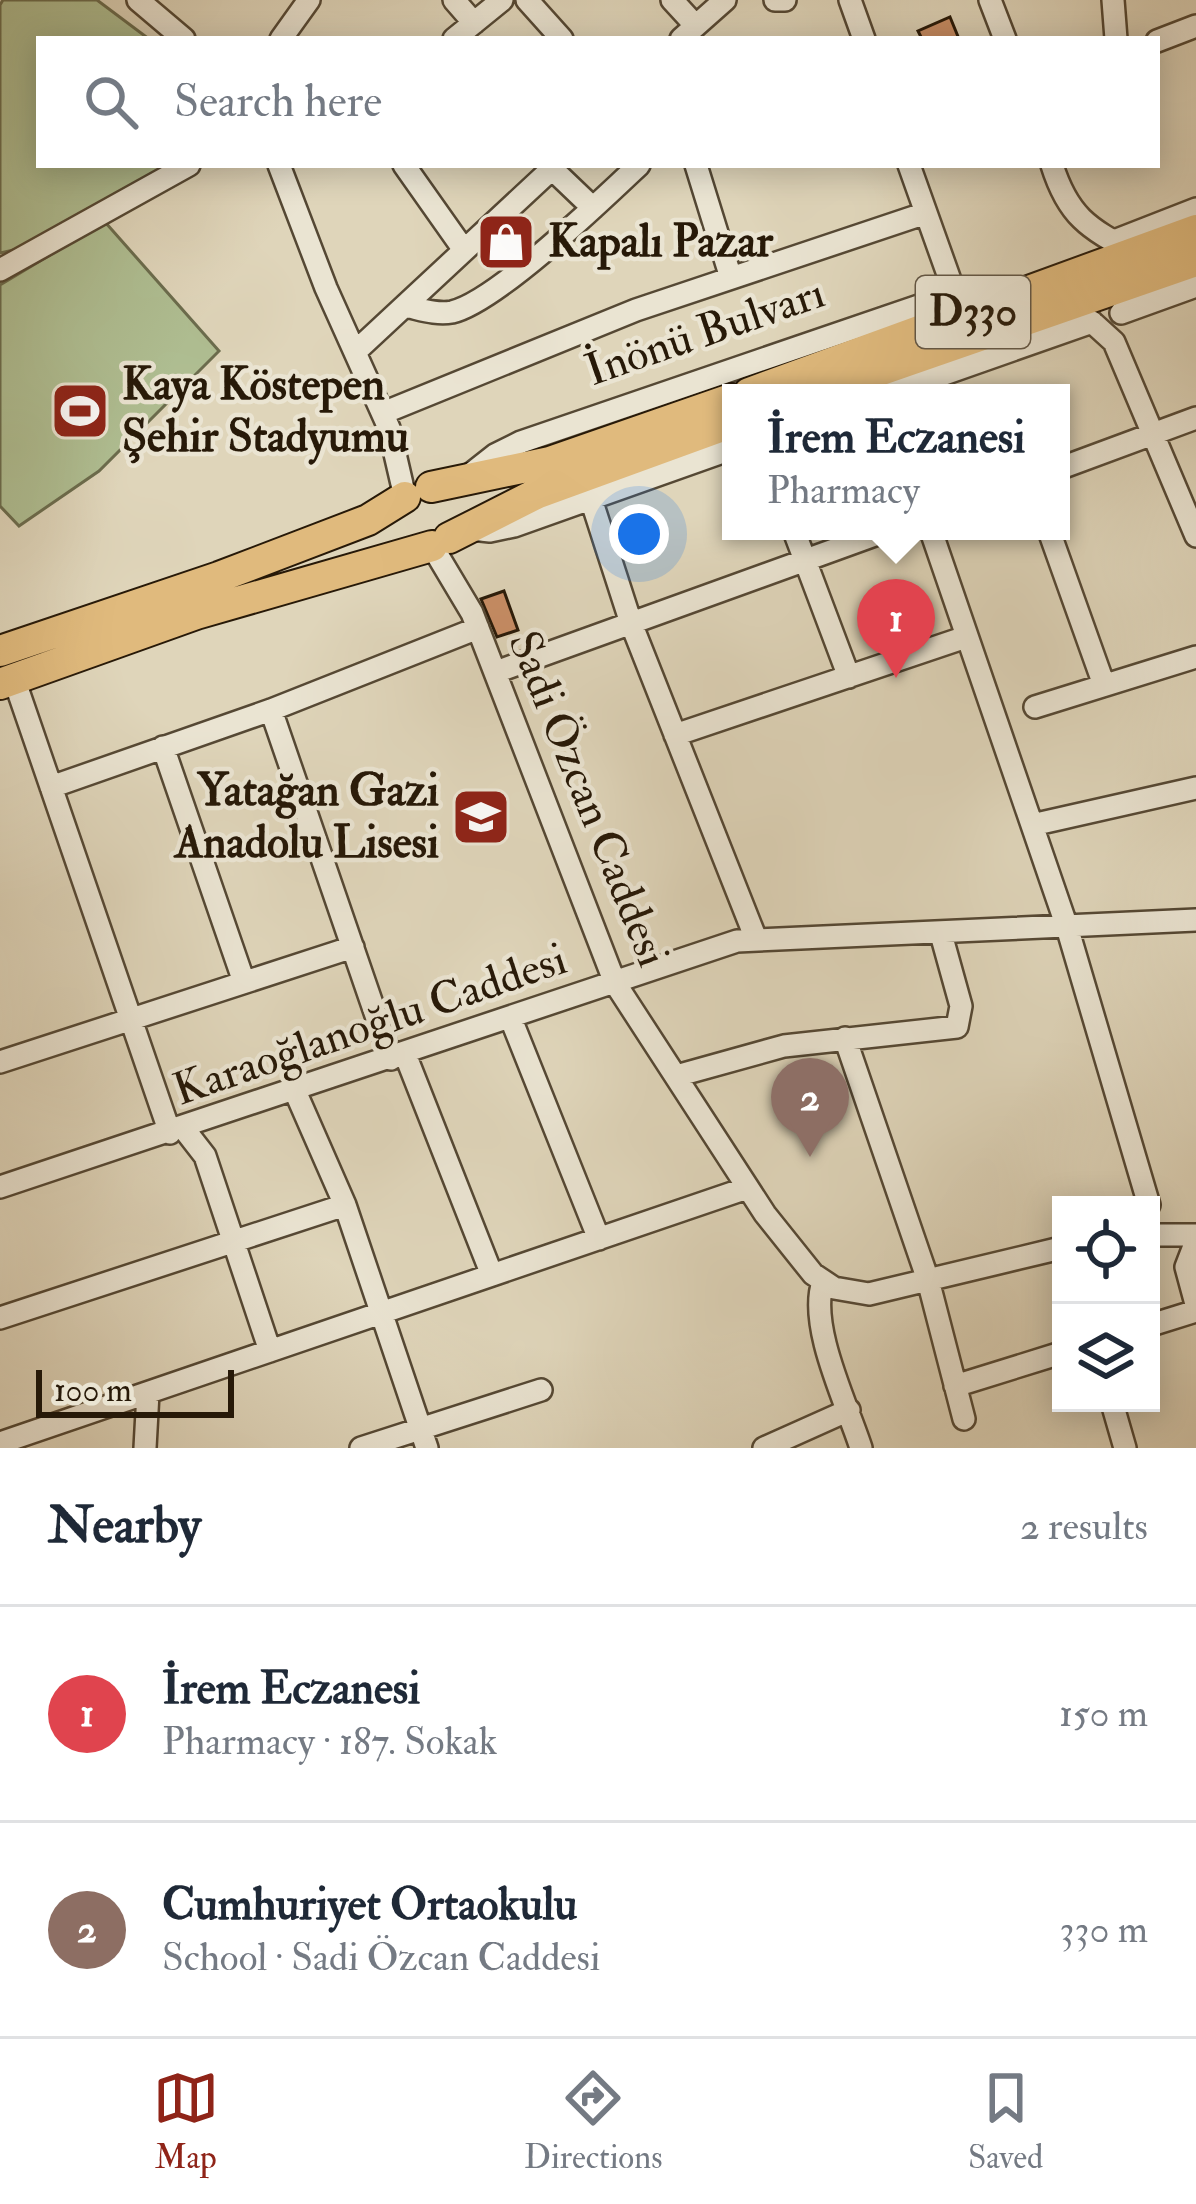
<!DOCTYPE html>
<html lang="en">
<head>
<meta charset="utf-8">
<style>
	:root { --surface:#fff; --page:#f2f2f3; --text:#1f2937; --muted:#747a83; --line:#e0e1e3; --accent:#8f2418 }
	body { margin:0; font-family:"IM FELL Double Pica",serif; background:var(--page); color:var(--text) }
	.controls { position:absolute; right:36px; bottom:36px; display:grid; overflow:hidden; border-radius:0px; box-shadow:0 6px 30px #0003 }
	.controls button { width:108px; height:108px; display:grid; place-items:center; padding:0; border:0; border-bottom:3px solid var(--line); background:var(--surface); color:var(--text); font:60px sans-serif }
	.scale { position:absolute; left:36px; bottom:30px; width:198px; box-sizing:border-box; padding-left:12px; border:6px solid #271908; border-top:0; font-size:33px; line-height:42px; white-space:nowrap; color:#271908; -webkit-text-stroke:9px #eae4d2; paint-order:stroke }
	.you { position:absolute; left:639px; top:534px; width:42px; height:42px; margin:-30px; border:9px solid #fff; border-radius:50%; background:#1a73e8; box-shadow:0 0 0 18px #1a73e833 }
	.badge { display:grid; place-items:center; width:78px; height:78px; border-radius:50%; background:var(--accent); color:#fff; font-size:39px; font-weight:700 }
	.pin { position:absolute; translate:-50% -99px; filter:drop-shadow(0 3px 6px #0008) }
	.pin::after { content:''; position:absolute; top:63px; width:42px; height:36px; background:inherit; clip-path:polygon(0 0,100% 0,50% 100%) }
	.popup { position:absolute; left:722px; top:384px; width:348px; height:156px; box-sizing:border-box; display:grid; place-content:center; border-radius:0px; background:var(--surface); filter:drop-shadow(0 3px 9px #0005); font-size:39px; white-space:nowrap; color:var(--muted) }
	.popup b { font-size:45px; color:var(--text) }
	.popup::after { content:''; position:absolute; left:50%; top:100%; margin-left:-24px; border:24px solid transparent; border-top-color:var(--surface) }
	.list { margin:0; padding:0; list-style:none }
	h2 { display:flex; justify-content:space-between; align-items:center; height:156px; margin:0; padding:0 48px; font-size:51px }
	h2 small { font-size:39px; font-weight:400; color:var(--muted) }
	.list li { display:grid; grid-template-columns:78px 1fr auto; gap:36px; align-items:center; box-sizing:border-box; height:216px; padding:0 48px; border-top:3px solid var(--line) }
	.list b { display:block; font-size:45px; white-space:nowrap }
	.list p { margin:0; font-size:39px; white-space:nowrap; color:var(--muted) }
	.list em { font-size:39px; font-style:normal; color:var(--muted) }
	.icon { flex:none; width:66px; height:66px; fill:none; stroke:currentColor; stroke-width:2; stroke-linecap:round; stroke-linejoin:round }
	.map { position:relative; flex:none; width:1196px; height:1448px; overflow:hidden }
	.search { position:absolute; background:var(--surface); box-shadow:0 6px 30px #0003; left:36px; right:36px; top:36px; height:132px; display:flex; align-items:center; gap:30px; box-sizing:border-box; padding:0 42px; border-radius:0px; color:var(--muted); font-size:45px }
	.sheet { height:588px; background:var(--surface) }
	nav { display:flex; justify-content:space-around; align-items:center; box-sizing:border-box; height:168px; border-top:3px solid var(--line); background:var(--surface); font-size:33px; color:var(--muted) }
	nav a { display:grid; justify-items:center; gap:6px }
	nav .on { color:var(--accent) }
	.map>svg:first-child { display:block }
	.green { fill:#afbe92; stroke:#6b6c4d; stroke-width:3 }
	.building { fill:#ca8f67; stroke:#271908; stroke-width:3 }
	.lines { fill:none; stroke-linecap:round; stroke-linejoin:round }
	.minor-casing { stroke:#554834; stroke-width:26 }
	.highway-casing { stroke:#271908; stroke-width:34 }
	.minor { stroke:#eae4d2; stroke-width:21 }
	.highway { stroke:#e0ba7d; stroke-width:30 }
	.labels { text-anchor:middle; dominant-baseline:central; stroke-width:9; stroke-linejoin:round; paint-order:stroke }
	.shield { fill:#eae4d2; stroke:#625645; stroke-width:3 }
	.shield-label { font-size:42px; font-weight:bold; fill:#271908 }
	.poi-label { font-size:45px; font-weight:bold; fill:#271908; stroke:#eae4d2; text-anchor:start }
	.street-label { font-size:45px; fill:#271908; stroke:#eae4d2 }
</style>
</head>
<body>
<div class="map">
<svg width="1196" height="1448" viewBox="0 0 1196 1448">
	<rect width="100%" height="100%" fill="#dfd5ba"/>
	<filter id="stains"><feTurbulence type="fractalNoise" baseFrequency=".00167" numOctaves="4"/><feColorMatrix values="0 0 0 0 .2 0 0 0 0 .09 0 0 0 0 .02 0 0 0 .5 -.17"/></filter>
	<radialGradient id="worn" r=".72"><stop offset=".6" stop-color="#630" stop-opacity="0"/><stop offset="1" stop-color="#630" stop-opacity=".3"/></radialGradient>
	<!-- green -->
	<path class="green" d="M3,0H97L149,39H39V165H175L18,249L0,253V5Z
		M105,222L219,351L99,471L19,526L0,506V285Z"/>
	<!-- building -->
	<path class="building" d="M950,17L959,39H922L918,31Z
		M504,591L518,630L497,637L481,599Z"/>
	<g class="lines">
		<defs>
			<path id="minor" d="M138,0L184,39
				M454,0L474,23
				M527,0L562,39
				M672,0L695,25
				M775,0H785
				M850,0L864,39
				M990,0L1005,39
				M1113,0L1116,39
				M281,39L309,0
				M454,39L502,0
				M681,39L725,0
				M1157,41L1196,26
				M279,165L326,288L389,428L405,497
				M404,165L464,250
				M548,165L593,208
				M696,165L731,278
				M909,165L955,294
				M1052,165C1068,216 1088,228 1133,252
				M1114,241L1196,209
				M0,270L189,165
				M405,306C420,309 436,315 452,312C496,302 603,199 639,165
				M1056,310L1092,322L1114,342L1196,536
				M1121,313L1196,286
				M355,352L556,165
				M890,393L1092,322
				M383,413L636,310L926,213
				M1061,468L1196,418
				M467,477L495,455L521,442L948,296L967,294L985,307
				M591,499L631,623L756,939
				M471,529L490,531L514,526L731,449
				M794,531L849,677
				M931,531L1067,927L1149,1205
				M1049,531L1104,685
				M432,546L472,613L615,983L765,1214L813,1274L834,1288L869,1294L1061,1248
				M496,672L886,531
				M14,679L170,1133
				M1035,707L1196,657
				M271,710L391,1059
				M675,735L966,637
				M163,747L244,982
				M51,787L271,710L478,628
				M1032,825L1196,788
				M511,1019L599,1239
				M845,1038L928,1280L964,1419
				M405,1054L492,1275
				M0,1062L353,947
				M676,1076L784,1046L957,1027L961,1006L941,934
				M295,1091L345,1205L427,1448
				M184,1129L205,1156L270,1351
				M0,1187L737,941L1196,920
				M1151,1235H1196
				M1196,1241L1186,1267L1196,1304
				M823,1282C808,1326 847,1404 861,1448
				M0,1318L345,1205
				M1151,1325L1196,1311
				M955,1386L1061,1353
				M1112,1403L1125,1448
				M0,1443L747,1188
				M145,1448L148,1393
				M361,1448L541,1390
				M764,1448L849,1410"/>
			<path id="highway" d="M749,393L1196,230
				M815,393L1196,261
				M431,487L550,462L731,399
				M449,538L536,494L731,423
				M0,651L219,577L368,520L405,497
				M0,684L196,614L432,546"/>
		</defs>
		<!-- minor casing -->
		<use href="#minor" class="minor-casing"/>
		<!-- highway casing -->
		<use href="#highway" class="highway-casing"/>
		<!-- minor -->
		<use href="#minor" class="minor"/>
		<!-- highway -->
		<use href="#highway" class="highway"/>
	</g>
	<!-- icons -->
	<defs>
		<symbol id="shop-square" viewBox="-11 -11 22 22"><rect x="-9" y="-9" width="18" height="18" rx="4" fill="#8f2418" stroke="#eae4d2"/><path d="M-5-2.5h2.3a2.7 3.5 0 0 1 5.4 0H5L5.5 6h-11ZM-1.5-2.5h3a1.5 2.3 0 0 0-3 0Z" fill="#fff"/></symbol>
		<symbol id="stadium-square" viewBox="-11 -11 22 22"><rect x="-9" y="-9" width="18" height="18" rx="4" fill="#8f2418" stroke="#eae4d2"/><path d="M0-5a6.5 5 0 1 0 0 10a6.5 5 0 1 0 0-10ZM-3.5-1.8h7v3.6h-7Z" fill="#fff"/></symbol>
		<symbol id="school-square" viewBox="-11 -11 22 22"><rect x="-9" y="-9" width="18" height="18" rx="4" fill="#8f2418" stroke="#eae4d2"/><path d="M0-5L7-2L0 1L-7-2ZM-4 1L0 2.5L4 1V4Q0 6-4 4Z" fill="#fff"/></symbol>
	</defs>
	<g fill-rule="evenodd">
		<use href="#shop-square" x="473" y="209" width="66" height="66"/>
		<use href="#stadium-square" x="47" y="378" width="66" height="66"/>
		<use href="#school-square" x="448" y="784" width="66" height="66"/>
	</g>
	<g class="labels">
		<!-- shield labels -->
		<rect class="shield" x="916" y="276" width="114" height="72" rx="9"/>
		<g class="shield-label">
			<text x="973" y="312">D330</text>
		</g>
		<!-- poi labels -->
		<g class="poi-label">
			<text x="548" y="242">Kapalı Pazar</text>
			<text x="122" y="385">Kaya Köstepen<tspan x="122" dy="52">Şehir Stadyumu</tspan></text>
			<text x="439" y="791" text-anchor="end">Yatağan Gazi<tspan x="439" dy="52">Anadolu Lisesi</tspan></text>
		</g>
		<!-- street labels -->
		<g class="street-label">
			<text transform="translate(705 332) rotate(-19)">İnönü Bulvarı</text>
			<text transform="translate(588 799) rotate(68)">Sadi Özcan Caddesi</text>
			<text transform="translate(370 1025) rotate(-19)">Karaoğlanoğlu Caddesi</text>
		</g>
	</g>
	<rect width="100%" height="100%" filter="url(#stains)"/>
	<rect width="100%" height="100%" fill="url(#worn)"/>
</svg>
<div class="controls">
<button><svg class="icon" aria-label="locate" viewBox="0 0 24 24"><circle cx="12" cy="12" r="6"/><path d="M12 2v4M12 18v4M2 12h4M18 12h4"/></svg></button>
<button><svg class="icon" aria-label="layers" viewBox="0 0 24 24"><path d="M12 4l9 5-9 5-9-5zM3 14l9 5 9-5"/></svg></button>
</div>
<div class="scale">100 m</div>
<div class="you"></div>
<div class="pin badge" style="left:896px;top:678px;background:#e0444e">1</div>
<div class="popup"><b>İrem Eczanesi</b>Pharmacy</div>
<div class="pin badge" style="left:810px;top:1157px;background:#8d6e63">2</div>
<div class="search"><svg class="icon" aria-label="search" viewBox="0 0 24 24"><circle cx="10" cy="10" r="6"/><path d="M15 15l6 6"/></svg>Search here</div>
</div>
<section class="sheet">
<h2>Nearby<small>2 results</small></h2>
<ul class="list">
<li><span class="badge" style="background:#e0444e">1</span><div><b>İrem Eczanesi</b><p>Pharmacy · 187. Sokak</p></div><em>150 m</em></li>
<li><span class="badge" style="background:#8d6e63">2</span><div><b>Cumhuriyet Ortaokulu</b><p>School · Sadi Özcan Caddesi</p></div><em>330 m</em></li>
</ul>
</section>
<nav>
<a class="on"><svg class="icon" aria-label="map" viewBox="0 0 24 24"><path d="M3 6l6-2 6 2 6-2v14l-6 2-6-2-6 2zM9 4v14M15 6v14"/></svg>Map</a>
<a><svg class="icon" aria-label="directions" viewBox="0 0 24 24"><path d="M12 3l9 9-9 9-9-9zM9 14v-3h6M13 9l2 2-2 2"/></svg>Directions</a>
<a><svg class="icon" aria-label="saved" viewBox="0 0 24 24"><path d="M7 4h10v16l-5-4-5 4z"/></svg>Saved</a>
</nav>
</body>
</html>
